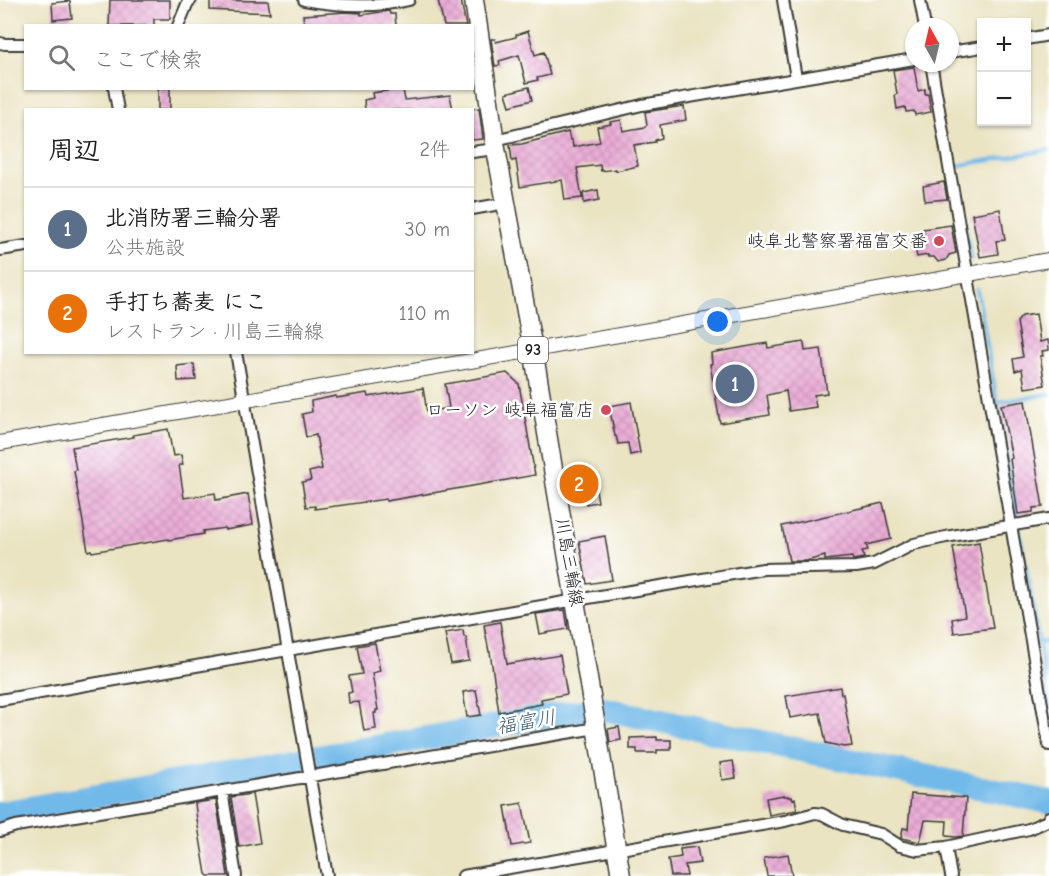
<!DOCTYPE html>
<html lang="ja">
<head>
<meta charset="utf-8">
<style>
	:root { --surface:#fff; --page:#f6f6f6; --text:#222; --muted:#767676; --line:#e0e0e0; --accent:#b45309 }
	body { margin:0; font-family:"Comic Neue","Klee One",sans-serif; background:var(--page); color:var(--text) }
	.controls { position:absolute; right:18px; top:18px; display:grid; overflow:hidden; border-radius:0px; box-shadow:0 2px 4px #0004 }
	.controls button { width:54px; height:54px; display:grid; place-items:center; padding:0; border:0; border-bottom:2px solid var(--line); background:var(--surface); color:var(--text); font:30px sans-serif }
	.compass { position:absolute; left:905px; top:18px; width:54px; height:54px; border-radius:50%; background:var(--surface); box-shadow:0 2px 4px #0004; rotate:352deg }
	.you { position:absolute; left:718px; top:322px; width:21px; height:21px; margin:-15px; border:4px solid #fff; border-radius:50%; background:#1a73e8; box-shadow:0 0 0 9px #1a73e833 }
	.badge { display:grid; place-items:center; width:39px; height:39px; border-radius:50%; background:var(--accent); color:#fff; font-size:20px; font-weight:700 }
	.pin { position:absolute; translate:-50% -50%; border:3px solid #fff; box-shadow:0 2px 6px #0006 }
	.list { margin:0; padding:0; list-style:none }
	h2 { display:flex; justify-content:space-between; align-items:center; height:78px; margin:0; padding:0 24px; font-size:26px }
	h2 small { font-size:20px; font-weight:400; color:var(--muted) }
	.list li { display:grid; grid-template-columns:39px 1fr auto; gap:18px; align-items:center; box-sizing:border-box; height:84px; padding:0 24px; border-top:2px solid var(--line) }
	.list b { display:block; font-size:22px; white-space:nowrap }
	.list p { margin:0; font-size:20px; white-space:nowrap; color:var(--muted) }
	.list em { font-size:20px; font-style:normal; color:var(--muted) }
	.icon { flex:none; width:33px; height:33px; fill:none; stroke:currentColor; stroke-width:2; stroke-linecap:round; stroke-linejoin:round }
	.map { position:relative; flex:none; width:1049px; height:876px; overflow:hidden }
	.search { position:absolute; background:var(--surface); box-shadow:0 2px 4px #0004; left:24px; top:24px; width:450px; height:66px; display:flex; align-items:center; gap:15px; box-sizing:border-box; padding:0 21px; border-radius:0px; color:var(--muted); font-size:22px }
	.panel { position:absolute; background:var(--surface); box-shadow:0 2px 4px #0004; left:24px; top:108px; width:450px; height:246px; border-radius:0px }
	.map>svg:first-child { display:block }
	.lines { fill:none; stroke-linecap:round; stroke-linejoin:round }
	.stream { stroke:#71b9e9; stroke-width:4 }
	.river { stroke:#71b9e9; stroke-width:24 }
	.building { fill:url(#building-cross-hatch) }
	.minor-casing { stroke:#3b3a35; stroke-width:14 }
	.tertiary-casing { stroke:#3b3a35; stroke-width:16 }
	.primary-casing { stroke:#3b3a35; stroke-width:21 }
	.minor { stroke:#fff; stroke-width:10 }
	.tertiary { stroke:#fff; stroke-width:14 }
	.primary { stroke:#fff; stroke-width:18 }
	.poi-dot { fill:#d1495b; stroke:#fff; stroke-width:2 }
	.labels { text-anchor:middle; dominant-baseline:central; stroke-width:5; stroke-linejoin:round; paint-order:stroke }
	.shield { fill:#fff; stroke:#606060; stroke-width:1.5 }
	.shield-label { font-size:16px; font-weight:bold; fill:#1c1c1c }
	.poi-label { font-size:18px; fill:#1c1c1c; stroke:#fff; text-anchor:end }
	.street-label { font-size:18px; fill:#1c1c1c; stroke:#fff }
	.water-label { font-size:20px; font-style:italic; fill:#3e5b6e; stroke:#fff }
</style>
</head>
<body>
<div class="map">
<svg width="1049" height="876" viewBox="0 0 1049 876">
	<defs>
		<pattern id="building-cross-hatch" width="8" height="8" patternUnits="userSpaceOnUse" patternTransform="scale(1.5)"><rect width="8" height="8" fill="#eaadd7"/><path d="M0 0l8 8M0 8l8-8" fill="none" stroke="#c894b8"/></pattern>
	</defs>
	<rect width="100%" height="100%" fill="#fff"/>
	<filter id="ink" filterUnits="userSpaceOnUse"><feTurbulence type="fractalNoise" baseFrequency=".0167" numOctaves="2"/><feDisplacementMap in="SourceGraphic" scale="12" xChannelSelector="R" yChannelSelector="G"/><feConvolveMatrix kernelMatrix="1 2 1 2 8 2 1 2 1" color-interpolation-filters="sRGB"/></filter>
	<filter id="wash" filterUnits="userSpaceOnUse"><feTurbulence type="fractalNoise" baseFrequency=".008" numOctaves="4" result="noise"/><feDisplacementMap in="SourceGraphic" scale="24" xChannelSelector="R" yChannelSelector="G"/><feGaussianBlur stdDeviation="1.35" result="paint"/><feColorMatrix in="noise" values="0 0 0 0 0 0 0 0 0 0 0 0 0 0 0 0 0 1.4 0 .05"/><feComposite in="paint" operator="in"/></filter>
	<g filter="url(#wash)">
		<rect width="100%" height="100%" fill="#eae4c3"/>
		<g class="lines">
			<!-- stream -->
			<path class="stream" d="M971,259L955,166L1049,150
				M977,289L997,402
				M1049,641L1039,643L1049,706
				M1039,643L997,402L1049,394"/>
			<!-- river -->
			<path class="river" d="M0,813L568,713L604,709L1049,802"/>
		</g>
		<g id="blocks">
			<!-- building -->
			<path class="building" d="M110,0H170V19H154V26H109Z
				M210,0L268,1L270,13L210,10Z
				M438,0H461L466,26H444Z
				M70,1L72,18L53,20L52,3Z
				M389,11L390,14H395L396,26H304L303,15L346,12L361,13V15Z
				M528,31L535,55L544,52L550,75L537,78L538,80L526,83L519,55L499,61L500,65L495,66L491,39H495L496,42L516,37V35Z
				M914,67L918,91L925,89V94H928L931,112L915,115L914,111L906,112L905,107L897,109L895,95L897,94L893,70Z
				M529,87L532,100L510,106L506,93Z
				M158,88H170V110H158Z
				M401,89L403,90L405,100L450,95L453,110H365L364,100L373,98L372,93Z
				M684,106L686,120L660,125L662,138L655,140V142L634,145L638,166L616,171V169L601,171L600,165L577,168L582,198L565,200L562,180L520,187L516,160L512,161L510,145L522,144L568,132L570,140H572L573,147L600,142L597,127L611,124L610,122L621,120L623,131L645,127V126L647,125L645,112Z
				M479,108L483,139L472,140V109Z
				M944,182L947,199L925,201L923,186Z
				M598,190L599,200L584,203L583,193Z
				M1000,209L1005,240L996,241L998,254L980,257L972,214Z
				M951,225L956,253L949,255L946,260L938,262L934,257H928V255L917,257L915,247L926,245L923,229Z
				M1036,314L1040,342L1048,340L1049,348V350L1042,351L1043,356H1040L1045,385L1025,388L1022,369L1015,371L1013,359L1023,357L1017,322L1022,316Z
				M803,342L804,344L805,351L821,349L827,393L814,395L816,407L789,411L786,391L767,395L770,415L720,423L710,364H712L711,353L767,343L768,348Z
				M194,364L196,380L178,381L177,366Z
				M507,373L519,384L535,475L386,501V499L315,509V506L306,507L302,482L311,480L309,472L322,469L316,435L306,437L302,414L312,412L311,401L336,396V398L367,393L368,397L423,388L427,412L449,408L445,384Z
				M1025,401L1043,507L1033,508V512L1018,514L1010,459L1012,458L1001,405Z
				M631,402L640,453L630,455L628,443L618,444L616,436H615L609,406Z
				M168,429L173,456L181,455L183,465H179L184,498L215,493L216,500L248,494L253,525L225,530V528L203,531V534L169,540L168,539L92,552L91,550L88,551L74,471L76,470L72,447L134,437L133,435Z
				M596,490L598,502L586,504L584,491Z
				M883,503L891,539L866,545L868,550L862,551L864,558L853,560L852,557L825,560V556L806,561H789L782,526Z
				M605,536L612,580L587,584L579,541Z
				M979,542L993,628L954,633L952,619L965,616L953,547Z
				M565,610L568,629L540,634L536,614Z
				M500,622L507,664L560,655L567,694L541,699L542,704L499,712L490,652H489L484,625Z
				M463,630L464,637H466L469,661L451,664L445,633Z
				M375,643L380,671L372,673L378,710H376V713H374L376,729L364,731L359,702L349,703L348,693L352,692L349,676L362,674L357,646Z
				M840,687L841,694H843L852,746L844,747L826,743L820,713L790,718L786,696Z
				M476,690L481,715L467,717L463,692Z
				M619,727L621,740L610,742L608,729Z
				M657,737V740H671V750H657V753H637V749H630V738Z
				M733,761L736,778L722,780L720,763Z
				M252,794L260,843L239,847L231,797Z
				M911,794L966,798L963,836L956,837L946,836L947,821L925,820L920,842L901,838L903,828L908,829Z
				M784,795V796H788V797H792L793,799L795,798L797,810L769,815L766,798Z
				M216,800L228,876H208L206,874L197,820L195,803Z
				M522,803L530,843L512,846L505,806Z
				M697,847L700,863L685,865L687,876H671L668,859L681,857L680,849Z
				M788,854L792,876H767L764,858Z"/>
		</g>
	</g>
	<g filter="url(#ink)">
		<use href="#blocks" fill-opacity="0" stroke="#3b3a35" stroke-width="1.5"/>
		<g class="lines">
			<defs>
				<path id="minor" d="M304,0C338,6 376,8 409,0
					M783,0L796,78
					M920,0L925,27
					M178,26L188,2L191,0
					M1026,39L1049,35
					M0,43L5,44H26
					M950,52L982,47
					M931,63L1049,745
					M114,88L118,110
					M495,140L642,105L914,59
					M472,152L496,149
					M472,209L506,203
					M0,250L26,246
					M236,352L327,876
					M0,700L576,600L763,569L856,567L874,564L914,544L946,537L1049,519
					M222,791L236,876
					M0,831L16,826L596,728
					M946,847L951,876
					M463,876L785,821L815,813L822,814L843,825L881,834L900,846L917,850L946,847L1029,829L1047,821L1049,817"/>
				<path id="tertiary" d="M0,443L1049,260"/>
				<path id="primary" d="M474,0L496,149L533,349L621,876"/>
			</defs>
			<!-- minor casing -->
			<use href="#minor" class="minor-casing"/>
			<!-- tertiary casing -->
			<use href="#tertiary" class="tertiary-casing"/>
			<!-- primary casing -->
			<use href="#primary" class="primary-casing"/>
			<!-- minor -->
			<use href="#minor" class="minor"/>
			<!-- tertiary -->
			<use href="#tertiary" class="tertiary"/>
			<!-- primary -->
			<use href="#primary" class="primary"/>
		</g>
	</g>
	<!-- markers -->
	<g class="poi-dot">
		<circle cx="939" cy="241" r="6"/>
		<circle cx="606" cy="410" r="6"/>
	</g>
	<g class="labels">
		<!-- shield labels -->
		<rect class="shield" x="518" y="337" width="30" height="26" rx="4.5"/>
		<g class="shield-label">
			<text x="533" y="350">93</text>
		</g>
		<!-- poi labels -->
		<g class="poi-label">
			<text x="927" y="241">岐阜北警察署福富交番</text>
			<text x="594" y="410">ローソン 岐阜福富店</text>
		</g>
		<!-- street labels -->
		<g class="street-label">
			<text transform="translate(569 562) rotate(80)">川島三輪線</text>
		</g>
		<!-- water labels -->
		<g class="water-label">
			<text transform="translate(526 722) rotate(-10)">福富川</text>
		</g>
	</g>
</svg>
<div class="controls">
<button>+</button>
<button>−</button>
</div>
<svg class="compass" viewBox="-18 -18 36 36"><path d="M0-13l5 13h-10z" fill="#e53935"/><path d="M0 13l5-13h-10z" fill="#767676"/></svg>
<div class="you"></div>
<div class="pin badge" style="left:735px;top:384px;background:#5c6f8a">1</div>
<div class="pin badge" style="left:579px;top:484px;background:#e8710a">2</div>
<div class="search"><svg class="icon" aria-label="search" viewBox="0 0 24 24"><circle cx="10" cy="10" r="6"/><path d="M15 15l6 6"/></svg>ここで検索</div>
<section class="panel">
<h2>周辺<small>2件</small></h2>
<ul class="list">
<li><span class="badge" style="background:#5c6f8a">1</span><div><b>北消防署三輪分署</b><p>公共施設</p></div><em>30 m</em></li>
<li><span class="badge" style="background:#e8710a">2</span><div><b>手打ち蕎麦 にこ</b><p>レストラン · 川島三輪線</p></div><em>110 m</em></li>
</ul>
</section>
</div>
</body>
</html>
